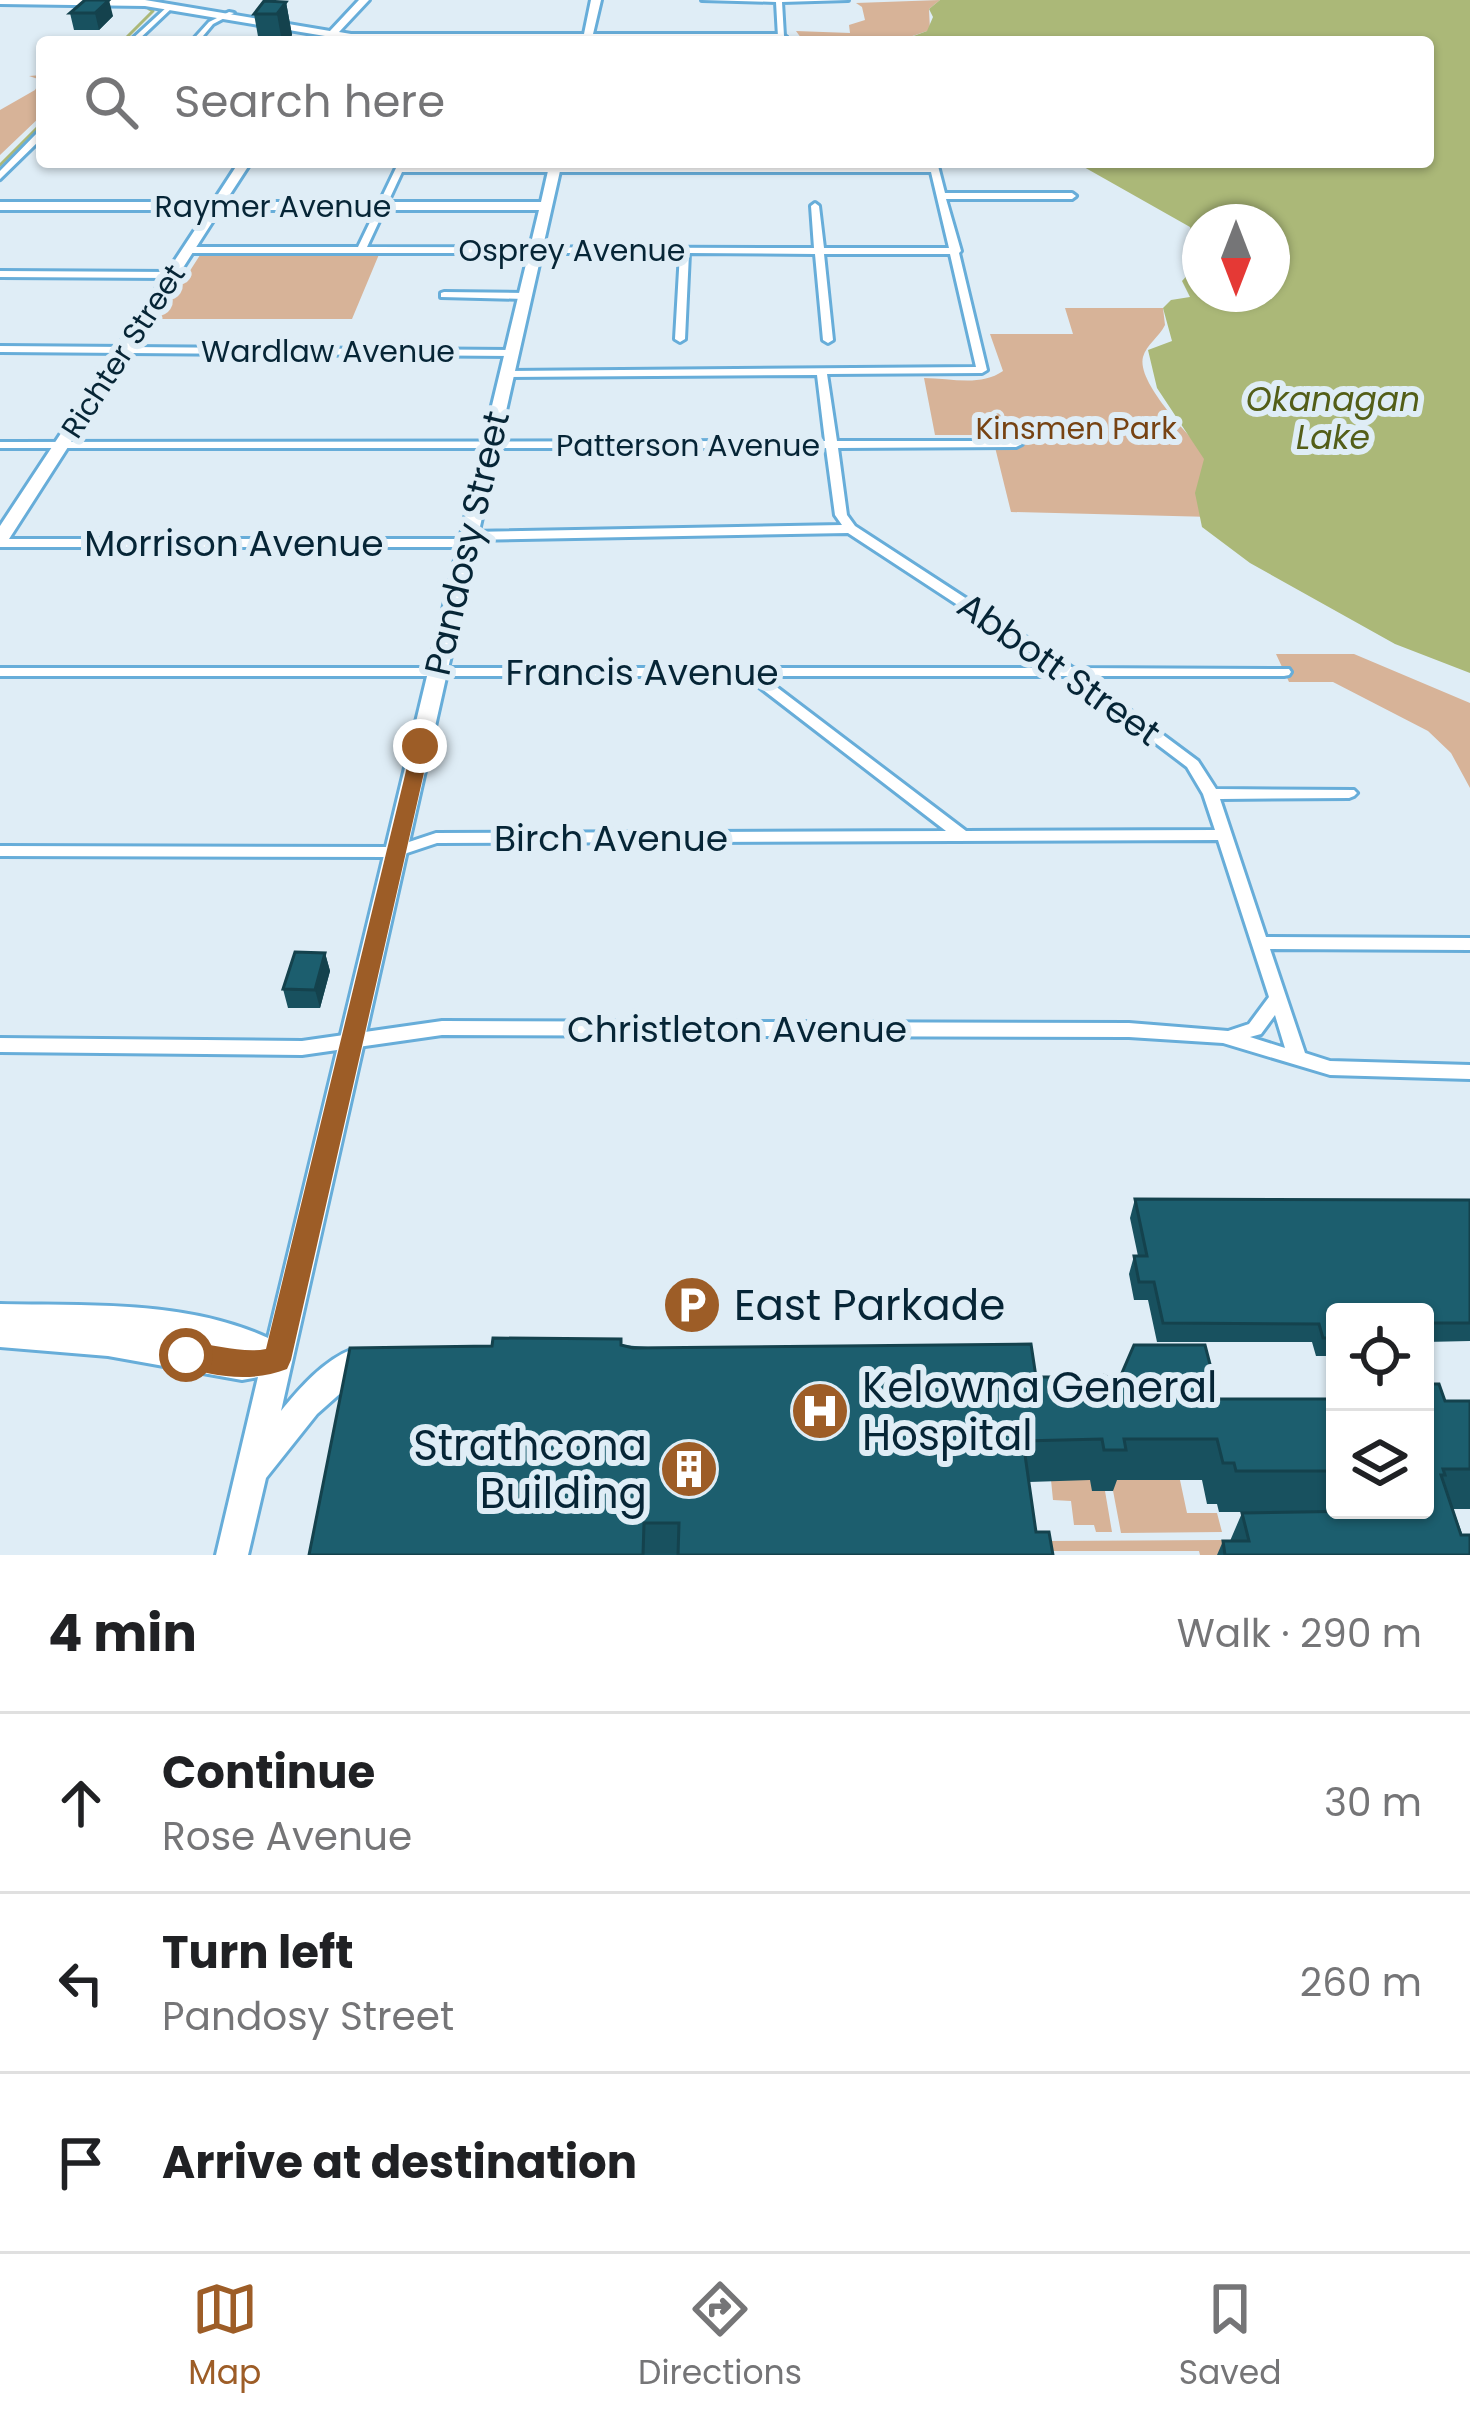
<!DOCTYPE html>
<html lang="en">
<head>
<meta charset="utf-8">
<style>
	:root { --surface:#fff; --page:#f2f2f2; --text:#202124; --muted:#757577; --line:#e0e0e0; --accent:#9d5d27 }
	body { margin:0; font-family:Poppins,sans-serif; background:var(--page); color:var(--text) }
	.controls { position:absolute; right:36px; bottom:36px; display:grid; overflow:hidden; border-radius:12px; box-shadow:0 3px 9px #0004 }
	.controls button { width:108px; height:108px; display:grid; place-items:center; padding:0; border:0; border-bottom:3px solid var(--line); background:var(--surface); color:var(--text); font:60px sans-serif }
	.compass { position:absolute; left:1182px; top:204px; width:108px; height:108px; border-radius:50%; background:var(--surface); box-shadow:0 3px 9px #0004; rotate:180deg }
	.stop { position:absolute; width:36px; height:36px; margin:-27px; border:9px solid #9d5d27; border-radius:50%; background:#fff }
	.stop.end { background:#9d5d27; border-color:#fff; box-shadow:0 3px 12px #0008 }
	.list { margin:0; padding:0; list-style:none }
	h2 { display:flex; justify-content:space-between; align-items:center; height:156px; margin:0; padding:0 48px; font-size:51px }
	h2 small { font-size:39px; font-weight:400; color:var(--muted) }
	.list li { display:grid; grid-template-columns:78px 1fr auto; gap:36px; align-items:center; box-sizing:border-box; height:180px; padding:0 48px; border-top:3px solid var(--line) }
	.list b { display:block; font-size:45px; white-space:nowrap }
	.list p { margin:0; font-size:39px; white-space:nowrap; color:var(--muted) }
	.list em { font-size:39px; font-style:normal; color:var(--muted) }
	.icon { flex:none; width:66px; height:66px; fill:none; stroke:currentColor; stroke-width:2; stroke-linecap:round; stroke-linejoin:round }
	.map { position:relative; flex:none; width:1470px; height:1555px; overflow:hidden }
	.search { position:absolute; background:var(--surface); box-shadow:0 3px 9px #0004; left:36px; right:36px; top:36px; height:132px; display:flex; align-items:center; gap:30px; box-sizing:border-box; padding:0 42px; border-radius:12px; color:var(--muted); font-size:45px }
	.sheet { height:696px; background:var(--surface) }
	nav { display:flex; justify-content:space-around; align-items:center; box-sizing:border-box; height:168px; border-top:3px solid var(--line); background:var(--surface); font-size:33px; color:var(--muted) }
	nav a { display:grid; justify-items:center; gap:6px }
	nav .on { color:var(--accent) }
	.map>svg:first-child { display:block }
	.green { fill:#d7b398 }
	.water { fill:#abb878 }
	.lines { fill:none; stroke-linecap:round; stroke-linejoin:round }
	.stream { stroke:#abb878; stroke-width:3 }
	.street-casing { stroke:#67add9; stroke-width:6 }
	.secondary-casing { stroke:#67add9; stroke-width:6 }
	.street { fill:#fff; fill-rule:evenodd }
	.secondary { fill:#fff; fill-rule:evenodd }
	.wall { fill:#18515f }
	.shaded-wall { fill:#14424d }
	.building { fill:#1c5e6e; stroke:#14424d; stroke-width:3 }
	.route { fill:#9d5d27 }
	.labels { text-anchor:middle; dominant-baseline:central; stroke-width:12; stroke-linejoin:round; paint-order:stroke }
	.far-street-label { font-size:30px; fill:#062536; stroke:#dfedf6 }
	.far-park-label { font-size:30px; fill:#774313; stroke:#dfedf6 }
	.far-water-label { font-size:33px; font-style:italic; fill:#535e18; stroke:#dfedf6 }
	.street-label { font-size:36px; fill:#062536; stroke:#dfedf6 }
	.near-poi-label { font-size:42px; fill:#062536; stroke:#dfedf6; text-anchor:start }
</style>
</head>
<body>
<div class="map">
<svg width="1470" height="1555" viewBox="0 0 1470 1555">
	<rect width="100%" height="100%" fill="#dfedf6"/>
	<!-- green -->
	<path class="green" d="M940,0L929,9L930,30L895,42H804L796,31L850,33L849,25L865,20L862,7L856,3Z
		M42,75V115L0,155V110L35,90L41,80L29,76Z
		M202,252H380L352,319H159Z
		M1065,308H1163L1165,325C1160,336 1146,345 1143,357C1136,384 1195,441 1212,461V517L1011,512L992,435H935L924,378C951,378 980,387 1003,371L990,334H1073Z
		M1276,654H1354L1470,703V788L1451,753L1428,731L1333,682H1289Z
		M1051,1480H1090L1105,1491L1112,1532H1096L1094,1525H1074L1071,1501L1053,1500Z
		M1111,1480H1180L1187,1513H1217L1222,1532L1121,1533Z
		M1222,1540L1226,1555H1200L1199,1551H1052L1050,1541Z"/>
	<!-- water -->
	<path class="water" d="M940,0H1470V673L1395,644L1250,563L1202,527L1195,493L1204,459L1157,388L1148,350L1172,341L1163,308L1171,300L1190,297L1182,281L1200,261V294H1272V222H1200V257L1190,227L1075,162H1428V42H897L927,31L933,17L929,9Z"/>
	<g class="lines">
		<!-- stream -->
		<path class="stream" d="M122,42L153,11L149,9
			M0,165L42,123"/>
		<defs>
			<path id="street" d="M702,0H848L782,2L784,36L792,42H784L778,37L776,2Z
				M168,6L173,7L136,42H129Z
				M229,12L234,13L213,24L198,42H191L209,22Z
				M39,131H42V138L0,179V171Z
				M929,162H937L945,193H1072L1076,196L1072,199H946L961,251L959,253L987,370L982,373L827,374L837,441H1016L1022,444L1016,447L838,448L847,515L855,526L1073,668L1289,669L1291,672L1289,675L1284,676H1084L1198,761L1216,789L1354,790L1357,793L1354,796L1349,798L1220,799L1266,937L1470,938V950L1270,949L1305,1053L1330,1061L1470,1065V1079L1330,1075L1223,1043L1129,1037L442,1035L302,1055L0,1052V1038L302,1041L442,1021L1129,1023L1228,1031L1249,1024L1269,997L1218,840L437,843L395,857L0,856V846L394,847L436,833L946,831L745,676H0V668H1054L848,533L469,540L463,536L469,532L842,525L835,515L826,448H0V442L825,441L817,375L507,377L502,374L507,371L976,367L950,254H824L833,340L828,343L823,340L815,254L689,253L685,339L680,342L675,339L680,253H189L184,250L189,247H358L397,166L401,164L404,168H930ZM402,172H931L949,248H824L819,206L815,203L811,206L814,248L367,247ZM762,676H1067L1187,767L1203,794L1215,830L966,831ZM1275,1015L1285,1048L1250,1037L1261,1034Z
				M0,271L170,272L175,275L170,278L0,277Z
				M444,292L524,293L529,296L524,299L441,297V293Z
				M0,346L512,350L517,353L512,356L0,352Z
				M0,539H467L473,543L467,547H0Z"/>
			<path id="secondary" d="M0,0H145L330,31L359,0H369L339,32L351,34H584L591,0H601L593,34H781L786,37L781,40L582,42L334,37L329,42H319L325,36L145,6L0,4Z
				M239,162H251L225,202H541L550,162H562L281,1411C299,1389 324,1360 351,1350L362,1354L366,1364L362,1374L317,1414L266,1478L248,1555H216L258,1377L242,1380L108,1356L0,1347V1304C88,1306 186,1300 268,1338L539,210H220L9,539L0,544V526L208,210H0V202H213Z"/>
		</defs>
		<!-- street casing -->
		<use href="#street" class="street-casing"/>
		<!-- secondary casing -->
		<use href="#secondary" class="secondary-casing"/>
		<!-- street -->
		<use href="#street" class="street"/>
		<!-- secondary -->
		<use href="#secondary" class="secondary"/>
	</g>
	<!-- wall -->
	<path class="wall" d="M85,0L113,16L99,30H74L70,13Z
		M286,2L292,35L287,42H259L254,14Z
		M325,953L330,971L320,1008H288L283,989Z
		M1135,1199L1470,1200V1341L1425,1342V1312H1335V1356H1316L1312,1342H1157L1148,1300H1134L1129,1274L1134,1256H1138L1130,1218Z
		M622,1345L1036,1377H1059L1057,1387L1088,1402L1118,1382L1219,1399H1332L1335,1393V1510H1425L1445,1401H1470V1509H1453L1470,1555H1217L1223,1541H1230L1242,1513L1280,1512H1219L1217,1504H1207L1202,1480H1117L1113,1491H1092L1090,1480L1029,1482L1036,1532L1053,1555H309Z"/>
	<!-- shaded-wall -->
	<path class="shaded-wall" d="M109,0L113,16L99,30L95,13Z
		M286,2L292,35L287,42H282L277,14Z
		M325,953L330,971L320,1008L315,990Z"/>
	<!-- building -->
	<path class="building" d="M85,0H109L95,13H70Z
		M264,1L286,2L277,14H254Z
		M728,39H779L784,42H728Z
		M295,952L325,953L315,990L283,989Z
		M1135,1199L1470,1200V1323H1425V1312H1335V1338H1323L1319,1324L1163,1323L1154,1282H1139L1134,1256H1147Z
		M493,1338L621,1339V1345L633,1348L1031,1344L1036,1377H1059L1055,1386L1088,1402L1103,1375L1118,1382L1134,1345H1205L1219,1399H1335V1471H1236L1234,1463H1223L1217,1439H1124L1126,1450H1104L1102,1439L1023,1441L1036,1532H1049L1053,1555H678L679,1523H644L643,1555H309L350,1348L492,1346Z
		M1425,1384H1439L1445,1401H1470V1469H1443L1445,1475H1441L1461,1535H1470V1555H1225L1223,1541H1249L1242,1513L1425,1510Z"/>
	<!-- route -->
	<path class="route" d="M413,742L430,746L291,1360L287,1369C251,1383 213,1377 176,1364L172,1355L176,1346C200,1337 236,1355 266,1349Z"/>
	<!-- icons -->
	<defs>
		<symbol id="parking-disc" viewBox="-11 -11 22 22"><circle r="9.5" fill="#9d5d27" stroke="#dfedf6"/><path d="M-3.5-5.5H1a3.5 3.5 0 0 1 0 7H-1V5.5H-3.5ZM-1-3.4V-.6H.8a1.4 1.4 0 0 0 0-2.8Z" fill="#fff"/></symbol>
		<symbol id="hospital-disc" viewBox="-11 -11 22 22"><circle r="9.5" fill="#9d5d27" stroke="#dfedf6"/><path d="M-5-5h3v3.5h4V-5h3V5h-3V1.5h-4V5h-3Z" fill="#fff"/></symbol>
		<symbol id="building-disc" viewBox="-11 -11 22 22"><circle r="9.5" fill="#9d5d27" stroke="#dfedf6"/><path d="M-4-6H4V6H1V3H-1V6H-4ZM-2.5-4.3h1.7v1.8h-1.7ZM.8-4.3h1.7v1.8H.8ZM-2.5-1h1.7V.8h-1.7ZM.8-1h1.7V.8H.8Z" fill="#fff"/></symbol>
	</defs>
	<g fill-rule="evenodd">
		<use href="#parking-disc" x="659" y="1272" width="66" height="66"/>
		<use href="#hospital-disc" x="787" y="1378" width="66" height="66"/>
		<use href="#building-disc" x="656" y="1436" width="66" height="66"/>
	</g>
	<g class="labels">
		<!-- far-street labels -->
		<g class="far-street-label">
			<text x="273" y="206">Raymer Avenue</text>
			<text x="572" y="250">Osprey Avenue</text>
			<text transform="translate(123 351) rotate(-57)">Richter Street</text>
			<text x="328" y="351">Wardlaw Avenue</text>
			<text x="688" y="445">Patterson Avenue</text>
		</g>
		<!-- far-park labels -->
		<g class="far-park-label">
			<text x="1076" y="428">Kinsmen Park</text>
		</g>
		<!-- far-water labels -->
		<g class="far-water-label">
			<text x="1333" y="399">Okanagan<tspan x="1333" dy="38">Lake</tspan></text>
		</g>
		<!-- street labels -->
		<g class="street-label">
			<text x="234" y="543">Morrison Avenue</text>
			<text transform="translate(467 543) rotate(-77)">Pandosy Street</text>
			<text transform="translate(1059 669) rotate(35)">Abbott Street</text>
			<text x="642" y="672">Francis Avenue</text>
			<text x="611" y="838">Birch Avenue</text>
			<text x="737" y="1029">Christleton Avenue</text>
		</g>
		<!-- near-poi labels -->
		<g class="near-poi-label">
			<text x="734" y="1305">East Parkade</text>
			<text x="862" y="1387">Kelowna General<tspan x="862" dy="48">Hospital</tspan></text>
			<text x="647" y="1445" text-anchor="end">Strathcona<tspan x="647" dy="48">Building</tspan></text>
		</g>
	</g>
</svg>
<div class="controls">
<button><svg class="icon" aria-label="locate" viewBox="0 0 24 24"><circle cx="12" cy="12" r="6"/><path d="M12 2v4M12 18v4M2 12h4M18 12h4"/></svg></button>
<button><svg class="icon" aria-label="layers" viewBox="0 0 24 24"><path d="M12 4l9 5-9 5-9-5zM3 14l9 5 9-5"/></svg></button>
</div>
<svg class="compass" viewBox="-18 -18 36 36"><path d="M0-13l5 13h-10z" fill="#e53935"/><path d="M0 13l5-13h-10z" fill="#757577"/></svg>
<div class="stop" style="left:186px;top:1355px"></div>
<div class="stop end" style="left:420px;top:746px"></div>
<div class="search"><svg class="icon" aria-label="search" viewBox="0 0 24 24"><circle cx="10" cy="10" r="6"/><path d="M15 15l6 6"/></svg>Search here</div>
</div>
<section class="sheet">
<h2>4 min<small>Walk · 290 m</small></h2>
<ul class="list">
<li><svg class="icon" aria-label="ahead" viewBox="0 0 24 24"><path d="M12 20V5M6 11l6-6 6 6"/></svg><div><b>Continue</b><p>Rose Avenue</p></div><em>30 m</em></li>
<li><svg class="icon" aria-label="left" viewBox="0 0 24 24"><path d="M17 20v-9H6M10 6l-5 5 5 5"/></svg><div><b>Turn left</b><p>Pandosy Street</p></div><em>260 m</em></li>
<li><svg class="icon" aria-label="arrive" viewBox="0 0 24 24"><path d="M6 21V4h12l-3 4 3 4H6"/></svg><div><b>Arrive at destination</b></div></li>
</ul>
</section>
<nav>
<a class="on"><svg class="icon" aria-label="map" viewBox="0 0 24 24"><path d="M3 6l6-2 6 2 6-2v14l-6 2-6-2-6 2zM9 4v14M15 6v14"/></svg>Map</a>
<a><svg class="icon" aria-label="directions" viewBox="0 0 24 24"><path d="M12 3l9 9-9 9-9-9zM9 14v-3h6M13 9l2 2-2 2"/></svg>Directions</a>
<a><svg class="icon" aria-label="saved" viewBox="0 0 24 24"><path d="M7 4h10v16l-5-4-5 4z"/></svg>Saved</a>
</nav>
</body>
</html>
